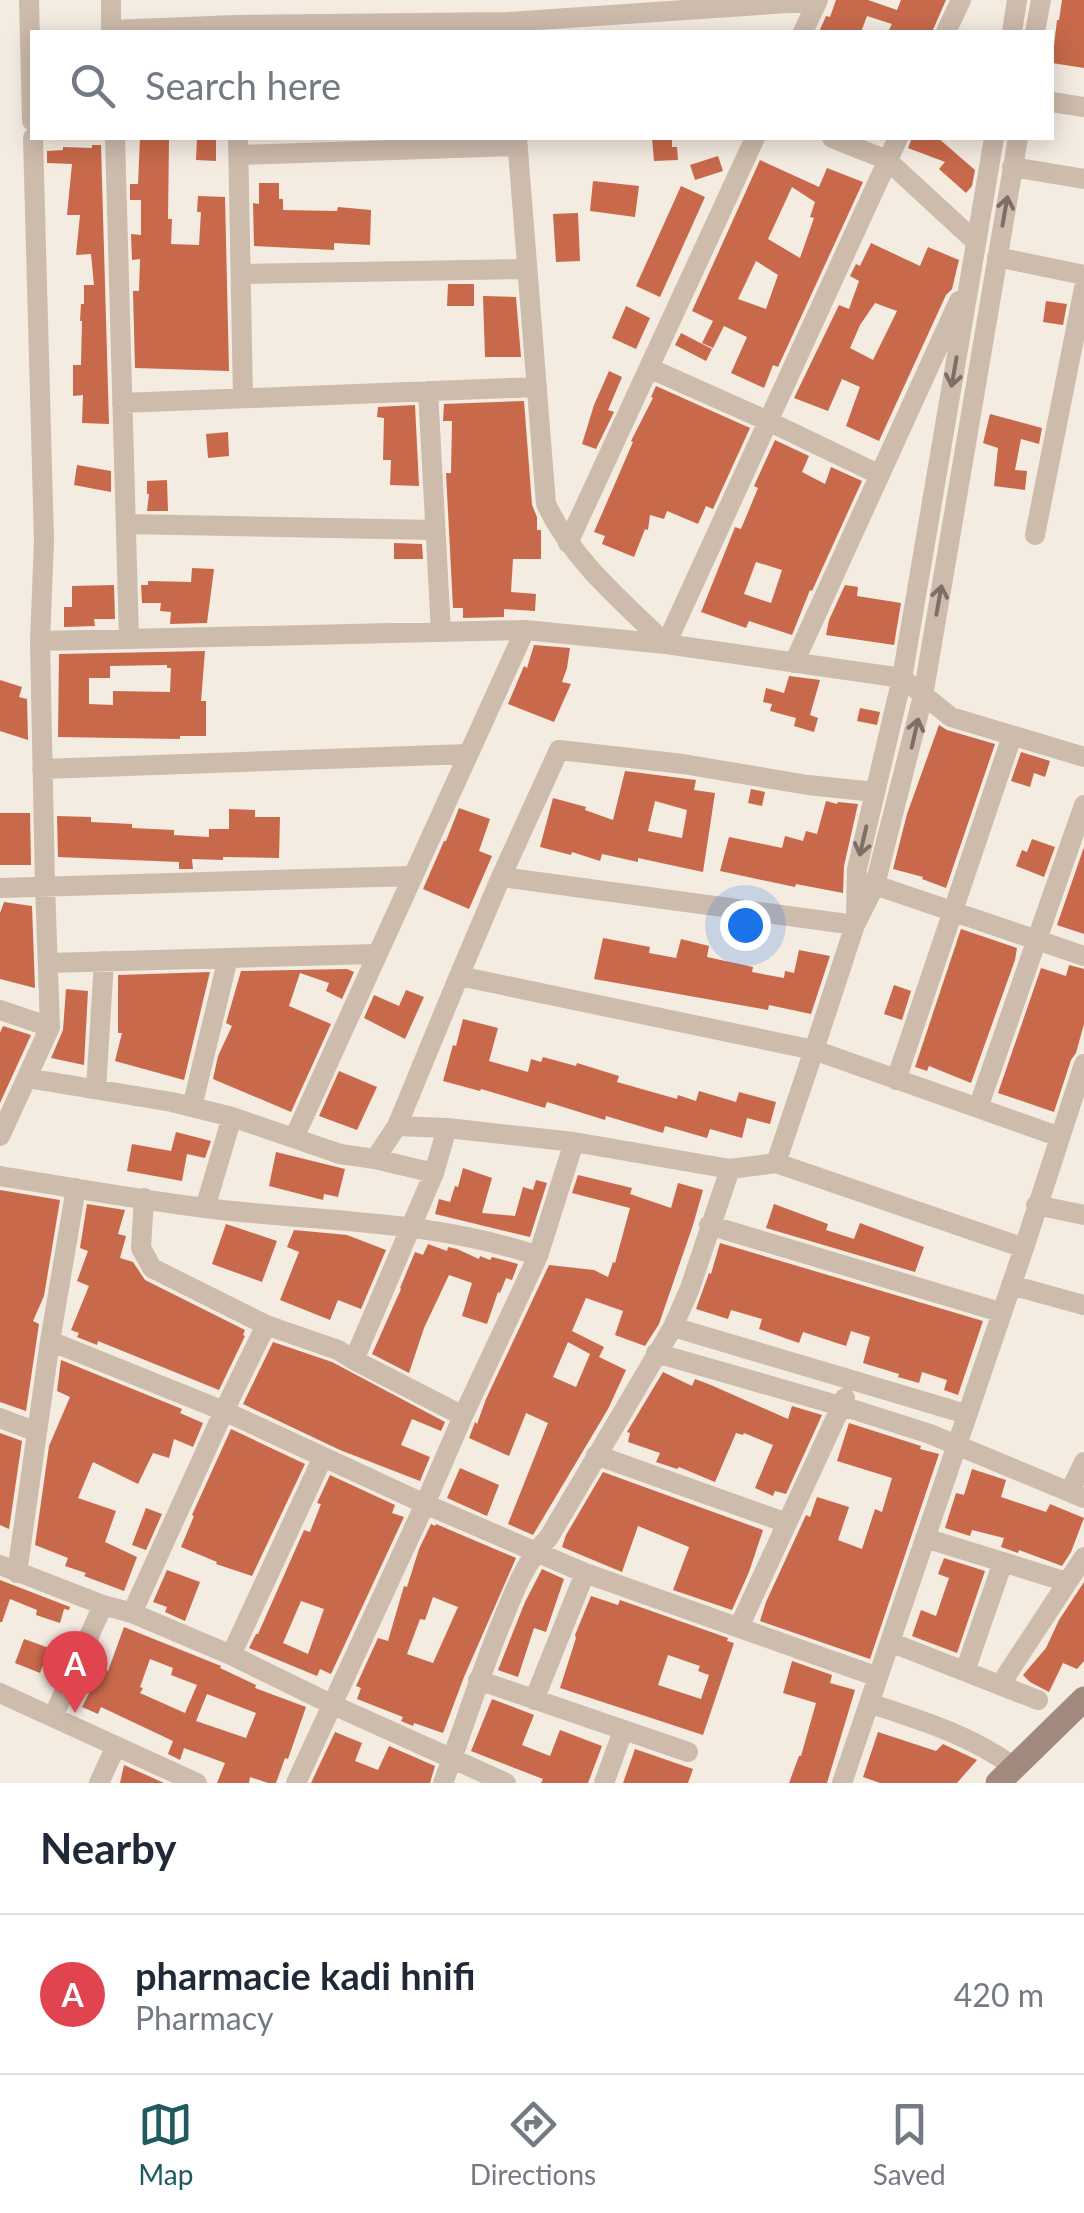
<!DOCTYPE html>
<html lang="en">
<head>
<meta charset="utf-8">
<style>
	:root { --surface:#fff; --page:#f6f6f7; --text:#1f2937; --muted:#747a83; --line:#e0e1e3; --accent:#1f5a5e }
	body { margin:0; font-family:Lato,sans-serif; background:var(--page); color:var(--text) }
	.you { position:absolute; left:745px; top:925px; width:35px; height:35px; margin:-25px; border:8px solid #fff; border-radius:50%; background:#1a73e8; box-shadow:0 0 0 15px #1a73e833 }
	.badge { display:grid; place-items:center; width:65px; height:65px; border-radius:50%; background:var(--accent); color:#fff; font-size:32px; font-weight:700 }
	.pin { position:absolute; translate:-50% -82px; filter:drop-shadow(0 2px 5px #0008) }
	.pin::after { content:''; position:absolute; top:52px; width:35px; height:30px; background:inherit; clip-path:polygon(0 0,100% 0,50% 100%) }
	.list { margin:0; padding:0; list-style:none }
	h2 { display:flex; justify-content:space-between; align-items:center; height:130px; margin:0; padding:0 40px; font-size:42px }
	h2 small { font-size:32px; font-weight:400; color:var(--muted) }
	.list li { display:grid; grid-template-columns:65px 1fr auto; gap:30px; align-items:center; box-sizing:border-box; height:160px; padding:0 40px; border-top:2px solid var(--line) }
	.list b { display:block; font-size:38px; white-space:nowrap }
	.list p { margin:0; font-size:32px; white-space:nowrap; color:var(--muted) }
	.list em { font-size:32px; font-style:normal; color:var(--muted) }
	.icon { flex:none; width:55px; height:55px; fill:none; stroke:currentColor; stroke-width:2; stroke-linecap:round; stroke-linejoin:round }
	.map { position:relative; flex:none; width:1084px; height:1783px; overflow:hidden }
	.search { position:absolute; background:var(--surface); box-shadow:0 5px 25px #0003; left:30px; right:30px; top:30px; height:110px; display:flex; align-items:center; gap:25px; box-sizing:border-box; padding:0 35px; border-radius:0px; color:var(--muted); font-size:38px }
	.sheet { height:290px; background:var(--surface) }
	nav { display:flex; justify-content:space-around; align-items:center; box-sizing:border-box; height:140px; border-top:2px solid var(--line); background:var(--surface); font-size:28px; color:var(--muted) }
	nav a { display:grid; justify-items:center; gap:5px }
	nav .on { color:var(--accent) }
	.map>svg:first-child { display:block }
	.building { fill:#c8694b; fill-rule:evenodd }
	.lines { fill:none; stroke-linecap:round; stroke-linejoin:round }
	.minor { stroke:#cdbbac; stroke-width:20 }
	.secondary { stroke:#a18a7d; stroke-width:25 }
	.oneway { stroke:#7d6f65 }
</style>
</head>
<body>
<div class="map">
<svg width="1084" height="1783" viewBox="0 0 1084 1783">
	<rect width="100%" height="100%" fill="#f4ebe1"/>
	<!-- building -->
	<path class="building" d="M836,0H868L897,10L901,0H946L932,32H888L892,24L867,16L861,32H819L826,16L830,17Z
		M1062,0H1084V68L1052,63L1057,20H1059Z
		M140,138L169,139L168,219H172L171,244L199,245L201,212H197L198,196L225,197L229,371L135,368L133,291H139L140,259L132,260L131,234L141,235V200H130V184H138Z
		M197,138H216V161L196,160Z
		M652,138H672V147H677L678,160L654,161Z
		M912,138H938L975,170L972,186L966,193L939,169L945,162L908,148Z
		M92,145H101L109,424L82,423L83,395L73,396V365H81L82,321H80L81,304H84V285H94L91,254L76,255L80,215H67L72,164L47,163V151L63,150V147L92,148Z
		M718,156L723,171L695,180L690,165Z
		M760,160L819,187L827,168L863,182L778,367L773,365L764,388L731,373L747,337L724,326L713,348L702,343L713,321L692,311ZM792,187L815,202L810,217L814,218L800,258L768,239ZM756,261L778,275L766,309L738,299Z
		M593,181L639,186L635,217L590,211Z
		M259,183H279V199H283V210L337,211L338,207L371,210L370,245L334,243V250L254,246L253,203L259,204Z
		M681,186L705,197L660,297L636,286Z
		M578,213L580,261L556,262L553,214Z
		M871,243L920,266L928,247L959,260L952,289L946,295L879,441L846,426L860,387L842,379L828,411L794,398L839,305L849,309L859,281L850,276L856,264L860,266ZM875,303L897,311L873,360L850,348L860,325Z
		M448,284H474V306H447Z
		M483,296L516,297L521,357H485Z
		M1046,301L1067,304L1063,325L1043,322Z
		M626,306L650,318L636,349L612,338Z
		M681,333L712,349L706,361L675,345Z
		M609,371L622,377L608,410L614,412L596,449L582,444L594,405Z
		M656,386L750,428L713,509L706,506L698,524L667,511L664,519L650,515L648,530L645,529L634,557L602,544L605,536L594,532L633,442L631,441L653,398L651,397Z
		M524,401L532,505L537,517V530H541V559H513L511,592L536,594L535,611L504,609V617L463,618V608H453L446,473H451L452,421H443L444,404Z
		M415,405L419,486L390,485L391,460H383L384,418L377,417L378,407Z
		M990,414L1042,428L1039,444L1021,439L1015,470L1027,471L1025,490L994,486L998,448L983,443Z
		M228,432L229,456L208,458L206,434Z
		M775,440L809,456L802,472L825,484L831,467L862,481L812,591L810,590L792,635L749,621L746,628L701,612L735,527L741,529L758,488L754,486ZM756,562L782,570L771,603L744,594Z
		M77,465L111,471V492L74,485Z
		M167,480L168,511H147L149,494H147V481Z
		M394,543L422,544L423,559H394Z
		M192,568L214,569L207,623L170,624L171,612L160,611L161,603H142L141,585H148V581L191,582Z
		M114,585L115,619H94L95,626L64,627V607H72V586Z
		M845,585L858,587L857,596L901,603L894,645L826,635L829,620Z
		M534,645L570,648L567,668L562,682L571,684L554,722L508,704L524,666L527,668Z
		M205,651L201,701H206V736H180V739L58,737L59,654ZM167,665V668H171L170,692L113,691V705L89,704V678H110V666Z
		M789,676L820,680L810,715L818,718L814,732L794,726L796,718L770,711L772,704L763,702L766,688L784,693Z
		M0,680L22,687L19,697L27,699L28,740L0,731Z
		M860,708L880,712L877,725L857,721Z
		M939,725L947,730L995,744L946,888L922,879L923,877L893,869L907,814Z
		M1021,752L1050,761L1045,777L1034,773L1030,787L1011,781Z
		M625,771L696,780L694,790L715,793L703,872L638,858V862L602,854L600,861L572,852L571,855L540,847L553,798L586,807L585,810L613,820ZM655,801L687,810L682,838L648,831Z
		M751,789L765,792L762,806L748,803Z
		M826,801L837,804L838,802L858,804L844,866L843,893L796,884L795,887L720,871L729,837L782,848L785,836L803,841L806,831L817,834Z
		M459,808L490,819L479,851L492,856L469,909L423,889L444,841H446Z
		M229,809L255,810V817H280L279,858L223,857V860L192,859L193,869H179V862L58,857L57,816L91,817V822L132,824V828L174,830V835L209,837V829H229Z
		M0,813H30L31,865H0Z
		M1032,839L1055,847L1044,877L1016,866L1022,850L1027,852Z
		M1084,847V934L1057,925Z
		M4,902L32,906L35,988L0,979V913Z
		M961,929L1017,948L1015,960L971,1083L929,1066L927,1071L915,1067Z
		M603,938L650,947L649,953L676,958L681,939L709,946L707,957L753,967L752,972L784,978L785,971L794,973L799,950L830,956L811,1014L769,1005L768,1010L594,979Z
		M1069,965L1084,969V1024L1076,1053L1071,1060L1054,1112L998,1093L1041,968L1066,976Z
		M347,969L354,972L342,999L326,991L329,983L300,973L289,1006L331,1024L291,1112L213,1079L218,1056L232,1026L226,1023L241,971Z
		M210,972L184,1080L115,1061L122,1033H118V975Z
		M894,985L911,991L902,1020L884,1014Z
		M66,989L88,991L84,1065L51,1058L63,1030Z
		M406,990L424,997L405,1039L364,1018L374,995L399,1006Z
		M463,1019L498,1028L489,1061L528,1072L531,1059L541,1062L543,1057L576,1066L577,1063L619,1076L617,1082L677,1099L678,1095L696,1101L699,1091L736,1102L739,1092L776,1102L770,1124L747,1118L742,1138L710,1129L707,1138L665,1126L663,1133L606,1116L605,1120L547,1102L545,1108L481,1089L480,1091L443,1081L453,1045L456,1046Z
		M3,1026L31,1035L0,1103V1033Z
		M339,1071L377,1087L357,1130L319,1116Z
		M176,1132L211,1141L205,1158L187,1154L182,1181L127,1171L132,1144L171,1151Z
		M276,1152L345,1169L338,1197L324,1194L323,1200L269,1186Z
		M463,1168L492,1178L482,1213L515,1216L523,1187L533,1190L536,1180L547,1183L530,1237L435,1214L439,1199L450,1202L455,1186L458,1187Z
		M578,1175L632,1188L630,1194L671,1208L678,1183L703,1190L693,1225L659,1324L645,1346L615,1335L623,1311L586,1298L572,1331L604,1347L599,1357L626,1370L608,1409L533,1535L508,1524L548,1423L526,1413L509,1456L469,1438L475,1422L477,1424L486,1399L549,1265L594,1270L608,1277L613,1262L615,1263L630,1208L572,1193ZM568,1342L590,1354L576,1387L553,1377Z
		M0,1190L60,1200L44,1296L33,1321L39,1324L26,1411L0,1402Z
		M87,1204L125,1210L118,1234L126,1236L120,1258L133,1262L145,1280L245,1330L243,1335L245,1336L219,1390L98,1341L97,1345L77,1337L79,1333L71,1330L89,1286L77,1281L88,1251L80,1248Z
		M774,1204L828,1224L826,1230L854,1239L860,1223L924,1247L915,1272L766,1228Z
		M226,1224L277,1241L262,1282L212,1264Z
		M294,1230L347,1235L386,1250L361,1309L338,1300L330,1320L280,1300L299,1252L287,1247Z
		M720,1243L983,1321L958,1395L944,1390L947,1380L922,1372L919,1383L898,1377L899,1374L863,1363L870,1337L851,1331L846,1346L803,1332L799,1343L759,1329L762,1319L731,1310L728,1319L696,1309L709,1273L711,1274Z
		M428,1244L447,1251L448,1247L457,1249L479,1259L480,1256L490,1260L492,1257L518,1264L512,1280L506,1278L500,1293L498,1292L487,1324L462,1316L472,1283L449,1275L424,1328L409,1373L372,1354L401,1289L400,1288L415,1252L423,1255Z
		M273,1342L332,1362L445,1422L441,1431L412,1419L401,1445L430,1457L420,1481L340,1450L243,1404Z
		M61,1360L182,1409L180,1413L203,1423L193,1447L174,1439L169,1458L153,1453L138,1484L93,1462L78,1498L116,1511L105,1542L137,1557L124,1591L84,1576L86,1573L65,1566L68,1558L35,1545L49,1446L70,1397L57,1391Z
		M663,1372L692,1386L695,1379L711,1385L788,1419L792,1406L822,1415L786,1494L775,1491L773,1496L755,1488L773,1445L744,1433L743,1435L736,1433L715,1482L679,1467L677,1469L656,1462L660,1453L628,1442L630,1433L627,1432Z
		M849,1423L921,1446L920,1449L939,1454L870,1659L760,1621L766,1602L806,1515L810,1517L817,1497L849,1507L838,1540L862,1549L875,1509L882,1512L892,1478L837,1461Z
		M231,1429L305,1464L252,1576L216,1564L217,1562L181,1547L194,1516L192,1515Z
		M0,1433L22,1441L9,1529L0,1525Z
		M460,1468L499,1485L487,1516L447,1498Z
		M972,1469L1006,1480L1001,1497L1046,1512L1050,1504L1084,1518L1071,1552L1062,1566L1019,1550L1018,1553L1001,1547L1004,1538L972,1530L970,1536L945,1528L956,1493L964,1495Z
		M603,1472L763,1530L749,1572L732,1610L673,1590L689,1547L638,1526L622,1572L562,1547L566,1535Z
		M330,1475L395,1505L392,1513L404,1517L331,1674L320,1669L317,1676L249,1648L256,1634H258L304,1530L310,1532L321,1504L317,1503ZM301,1601L324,1609L308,1654L283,1643Z
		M146,1508L162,1514L146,1550L132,1545Z
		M431,1524L435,1526L436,1524L516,1558L464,1677L443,1733L414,1723L413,1726L401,1721L403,1717L357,1699L361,1688L356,1686L378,1638L388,1641L404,1586L407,1587L419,1549ZM433,1597L458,1607L433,1663L407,1654L420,1619L425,1620Z
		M944,1558L985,1571L957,1653L912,1636L921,1610L936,1616L949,1578L938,1574Z
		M542,1569L564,1579L546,1632L534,1628L518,1677L498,1670L525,1602Z
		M167,1570L200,1582L185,1621L165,1612L167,1607L153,1602Z
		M0,1580L70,1607L69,1610L64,1609L60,1623L36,1615L37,1610L10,1599L2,1622H0Z
		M1084,1582V1661L1077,1669L1063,1663L1049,1692L1030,1682L1023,1675L1046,1648L1059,1620Z
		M591,1596L618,1605L620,1600L728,1638L727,1641L734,1643L703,1735L560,1688L576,1638L575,1635ZM668,1655L700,1666L698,1671L709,1675L701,1699L658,1685Z
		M124,1627L221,1666L220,1668L256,1685L255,1688L306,1707L288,1759L285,1758L276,1783H268L250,1777L249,1783H217L225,1763L184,1748L180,1760L168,1754L173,1741L101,1707L98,1714L82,1707L102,1668L108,1671ZM150,1659L173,1668L171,1675L197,1685L185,1713L140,1693L143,1688L140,1687ZM207,1694L256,1713L246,1738L196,1721Z
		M24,1639L49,1648L40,1673L15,1663Z
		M792,1661L832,1675L830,1683L855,1690L827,1783H789L799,1756H801L816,1703L783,1693Z
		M492,1699L534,1715L522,1745L550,1756L560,1730L602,1746L588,1783H541L543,1779L471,1751Z
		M335,1732L362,1743L355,1761L378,1770L389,1746L435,1766L430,1783H311Z
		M878,1732L936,1751L943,1744L977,1760L957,1783H880L863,1777Z
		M635,1749L693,1769L688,1783H623Z
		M124,1765L164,1783H120Z"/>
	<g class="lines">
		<!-- minor -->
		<path class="minor" d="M29,0L32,121
			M111,0V32
			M111,30L236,25L508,22L817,1
			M803,32L818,0
			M946,32L961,0
			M1012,32L1017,0
			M1035,32L1041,0
			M1052,102L1084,107
			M115,138L129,639
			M238,138L243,398
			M517,138L546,504C573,561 622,601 666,644L898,138
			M832,138L887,160L976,242
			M239,155L518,146
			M1012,167L1084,179
			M997,257L1084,275
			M241,274L527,269
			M649,368L768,421L880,475
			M428,391L441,632
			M122,403L537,387
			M126,524L435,530
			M1035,535L1084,288
			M568,543L755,138
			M40,641L525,630L666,644L902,678L951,717L1084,757
			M794,663L959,301
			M42,769L468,754
			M501,877L559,750L683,764L808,785L875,792
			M875,885L1084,956
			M0,888L413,876
			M856,918L857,869L902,678L994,138
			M855,925L875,885L923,696L1018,138
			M48,963L377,954
			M0,1010L50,1027
			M27,1078L172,1102L232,1117L340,1154L375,1159L397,1126L459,976
			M896,1080L1012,736
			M96,1089L104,961
			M192,1107L228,958
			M978,1108L1084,805
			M397,1126L447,1128
			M0,1136L50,1027L45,885L40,641L44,541L33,138
			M294,1138L525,630
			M375,1159L434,1173
			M776,1163L814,1050L459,976L501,877L855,925L814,1050L1060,1137
			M0,1176C68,1187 136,1199 205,1208C316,1222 431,1219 538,1256
			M144,1198L141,1248L152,1268L266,1325L338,1350L354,1360L463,1416
			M1036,1205L1084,1215
			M205,1208L232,1117
			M709,1225L1000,1312
			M1011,1285L1084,1305
			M673,1327L966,1414
			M50,1341L224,1411L425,1504L585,1573L878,1677
			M656,1353L858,1411L930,1434L1084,1498
			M354,1360L434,1173L447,1128L574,1142L730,1169L776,1163L1024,1248
			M0,1418L37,1432
			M596,1455L787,1523
			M1070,1491L1084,1462
			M925,1538L1067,1582
			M0,1565L103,1605L132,1613L231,1655L333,1705L506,1783
			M17,1573L50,1341L76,1188
			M132,1613L224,1411L266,1325
			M739,1627L845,1398
			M890,1642L1038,1700
			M231,1655L323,1457
			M965,1671L1003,1562
			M478,1680L688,1752
			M1000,1685L1084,1557
			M0,1693L197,1783
			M534,1700L585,1573
			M869,1703C920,1720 971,1735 1014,1767
			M53,1717L103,1605
			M99,1783L116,1746
			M296,1783L425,1504L463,1416L538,1256L574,1142
			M443,1783C464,1728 480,1673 503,1619C515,1589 526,1561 549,1537L673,1327L690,1288L730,1169
			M604,1783L623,1731
			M842,1783L1024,1248L1084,1064"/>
		<!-- secondary -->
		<path class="secondary" d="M998,1783L1084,1699"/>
	</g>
	<!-- one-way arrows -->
	<defs><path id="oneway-shaft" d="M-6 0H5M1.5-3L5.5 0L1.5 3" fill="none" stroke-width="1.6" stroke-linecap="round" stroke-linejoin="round" transform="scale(2.5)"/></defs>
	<g class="oneway">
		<use href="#oneway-shaft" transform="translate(1005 211) rotate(-80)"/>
		<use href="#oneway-shaft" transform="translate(954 372) rotate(100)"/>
		<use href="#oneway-shaft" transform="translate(939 600) rotate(-80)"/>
		<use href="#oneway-shaft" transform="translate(915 733) rotate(-77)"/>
		<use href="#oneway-shaft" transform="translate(863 841) rotate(103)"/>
	</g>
</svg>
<div class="you"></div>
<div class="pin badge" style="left:75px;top:1713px;background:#e0444e">A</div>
<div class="search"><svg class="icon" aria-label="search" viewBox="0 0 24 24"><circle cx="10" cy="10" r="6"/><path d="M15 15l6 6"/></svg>Search here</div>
</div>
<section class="sheet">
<h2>Nearby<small></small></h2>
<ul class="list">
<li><span class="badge" style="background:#e0444e">A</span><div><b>pharmacie kadi hnifi</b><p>Pharmacy</p></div><em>420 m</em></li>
</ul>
</section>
<nav>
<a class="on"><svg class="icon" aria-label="map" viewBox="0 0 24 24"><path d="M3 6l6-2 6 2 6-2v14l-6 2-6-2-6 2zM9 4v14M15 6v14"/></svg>Map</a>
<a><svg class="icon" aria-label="directions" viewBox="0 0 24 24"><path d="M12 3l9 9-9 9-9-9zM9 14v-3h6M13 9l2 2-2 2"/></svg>Directions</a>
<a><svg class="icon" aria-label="saved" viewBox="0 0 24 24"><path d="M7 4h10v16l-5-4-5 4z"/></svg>Saved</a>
</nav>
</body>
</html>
